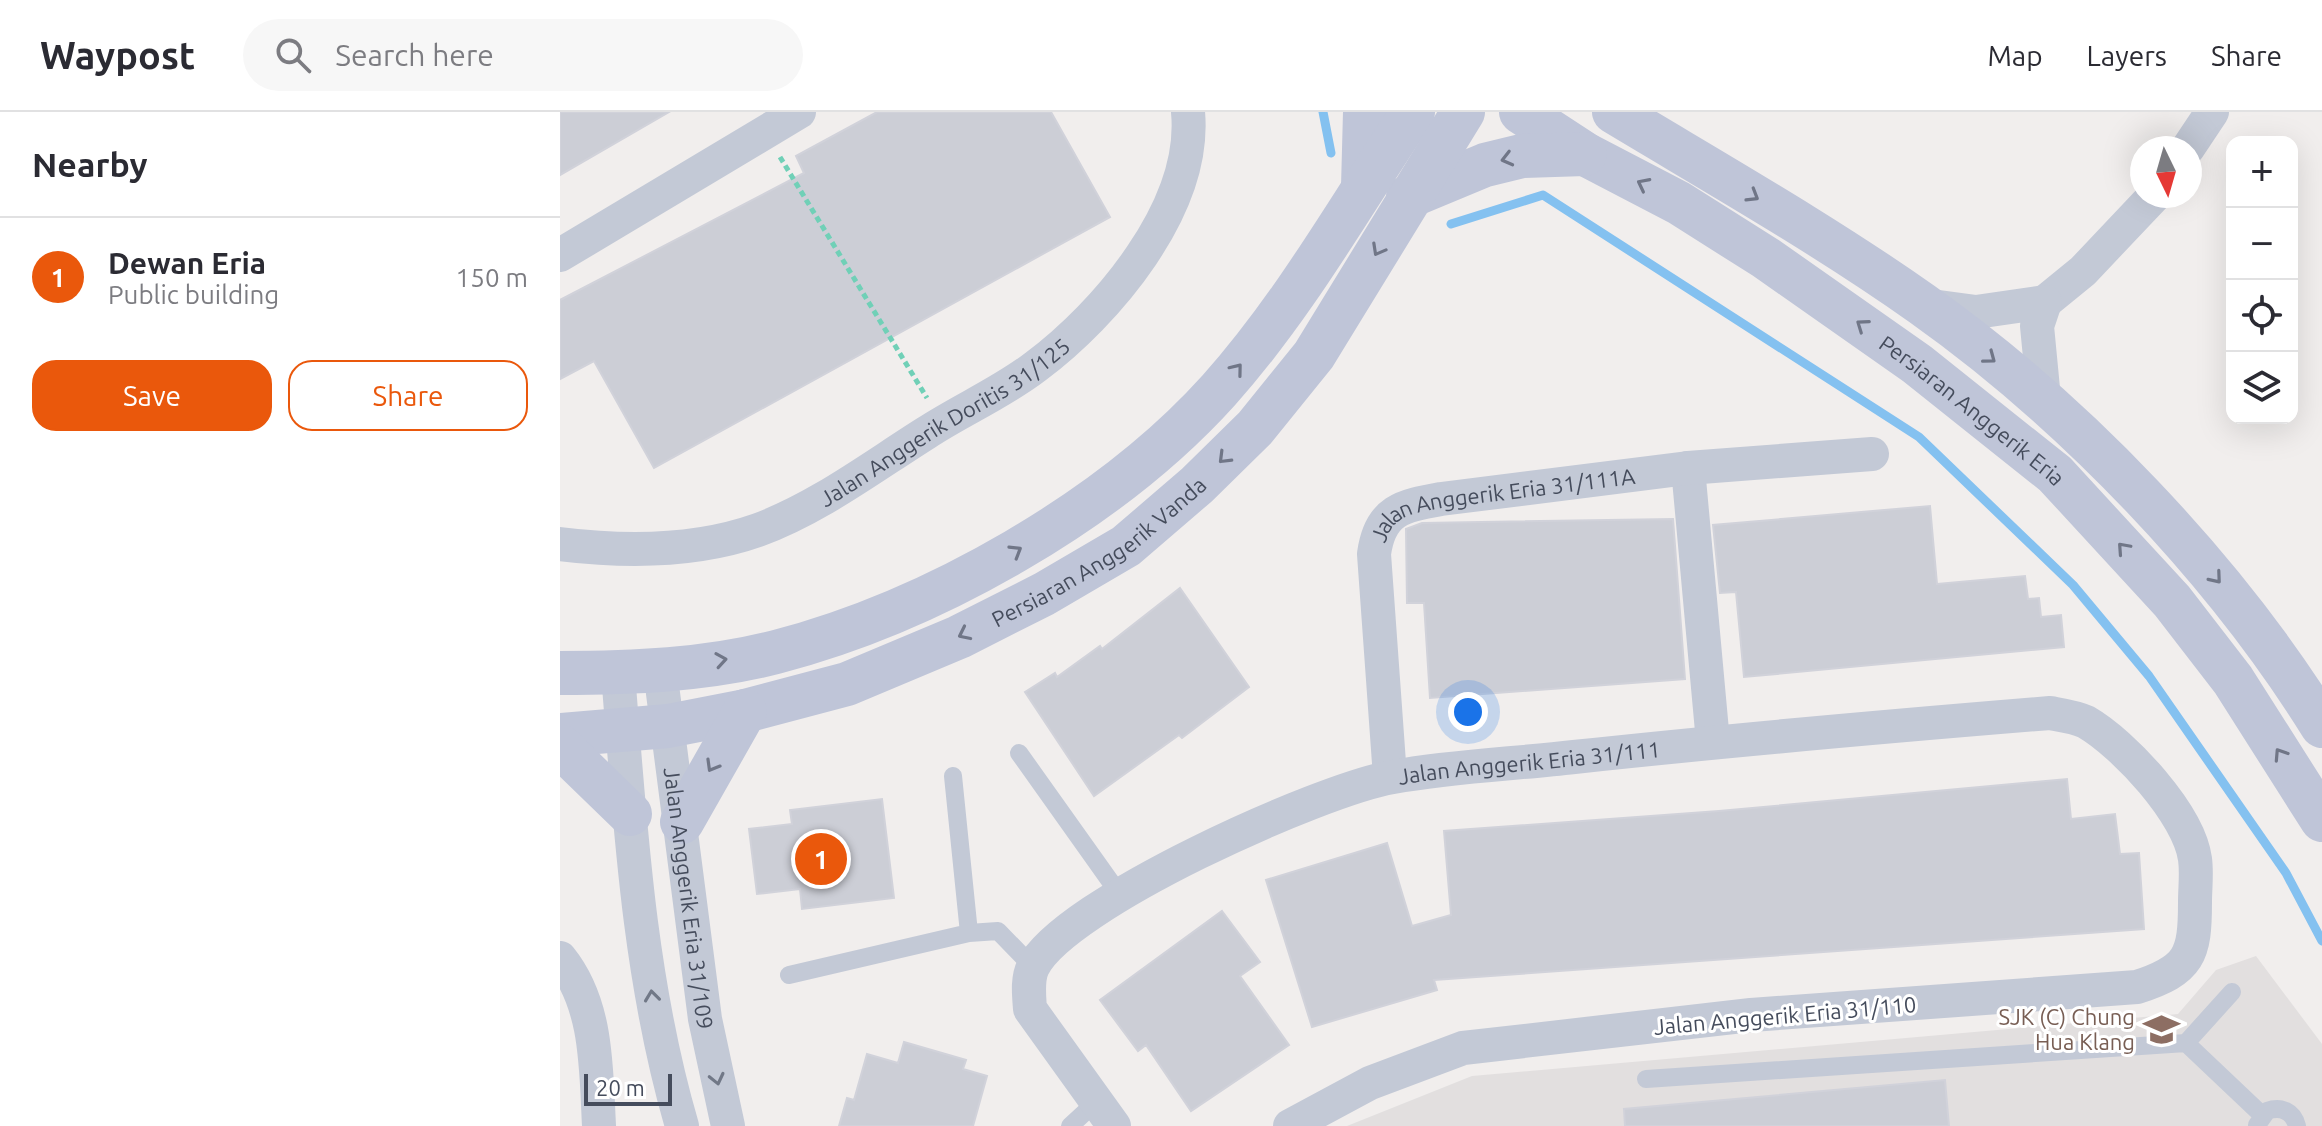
<!DOCTYPE html>
<html lang="en">
<head>
<meta charset="utf-8">
<style>
	:root { --surface:#fff; --page:#f7f7f7; --text:#2b2b33; --muted:#7c7c81; --line:#e1e1e2; --accent:#ea580c }
	body { margin:0; font-family:Ubuntu,sans-serif; background:var(--page); color:var(--text) }
	.controls { position:absolute; right:24px; top:24px; display:grid; overflow:hidden; border-radius:16px; box-shadow:0 8px 32px #0002 }
	.controls button { width:72px; height:72px; display:grid; place-items:center; padding:0; border:0; border-bottom:2px solid var(--line); background:var(--surface); color:var(--text); font:40px sans-serif }
	.compass { position:absolute; left:1570px; top:24px; width:72px; height:72px; border-radius:50%; background:var(--surface); box-shadow:0 8px 32px #0002; rotate:175deg }
	.scale { position:absolute; left:24px; bottom:20px; width:88px; box-sizing:border-box; padding-left:8px; border:4px solid #454c5c; border-top:0; font-size:22px; line-height:28px; white-space:nowrap; color:#454c5c; -webkit-text-stroke:6px #fff; paint-order:stroke }
	.you { position:absolute; left:908px; top:600px; width:28px; height:28px; margin:-20px; border:6px solid #fff; border-radius:50%; background:#1a73e8; box-shadow:0 0 0 12px #1a73e833 }
	.badge { display:grid; place-items:center; width:52px; height:52px; border-radius:50%; background:var(--accent); color:#fff; font-size:26px; font-weight:700 }
	.pin { position:absolute; translate:-50% -50%; border:4px solid #fff; box-shadow:0 2px 8px #0006 }
	.list { margin:0; padding:0; list-style:none }
	h2 { display:flex; justify-content:space-between; align-items:center; height:104px; margin:0; padding:0 32px; font-size:34px }
	h2 small { font-size:26px; font-weight:400; color:var(--muted) }
	.list li { display:grid; grid-template-columns:52px 1fr auto; gap:24px; align-items:center; box-sizing:border-box; height:120px; padding:0 32px; border-top:2px solid var(--line) }
	.list b { display:block; font-size:30px; white-space:nowrap }
	.list p { margin:0; font-size:26px; white-space:nowrap; color:var(--muted) }
	.list em { font-size:26px; font-style:normal; color:var(--muted) }
	.actions { display:flex; gap:16px; padding:24px 32px }
	.actions a { flex:1; padding:18px 0; border:2px solid var(--accent); border-radius:24px; text-align:center; font-size:28px; color:var(--accent) }
	.actions .main { background:var(--accent); color:#fff }
	.icon { flex:none; width:44px; height:44px; fill:none; stroke:currentColor; stroke-width:2; stroke-linecap:round; stroke-linejoin:round }
	.map { position:relative; flex:none; width:1762px; height:1014px; overflow:hidden }
	header { display:flex; align-items:center; gap:48px; box-sizing:border-box; height:112px; padding:0 40px; background:var(--surface); border-bottom:2px solid var(--line) }
	header strong { font-size:38px }
	nav { display:flex; gap:44px; margin-inline-start:auto; font-size:28px }
	.search { width:560px; height:72px; background:var(--page); display:flex; align-items:center; gap:20px; box-sizing:border-box; padding:0 28px; border-radius:44px; color:var(--muted); font-size:30px }
	main { display:flex }
	aside { flex:1; background:var(--surface) }
	.map>svg:first-child { display:block }
	.education { fill:#e2dfdf }
	.lines { fill:none; stroke-linecap:round; stroke-linejoin:round }
	.stream { stroke:#84c1f0; stroke-width:9 }
	.building { fill:#ccced6; stroke:#d1d2da; stroke-width:2 }
	.path { stroke:#70d0b7; stroke-width:5; stroke-dasharray:6 4; stroke-linecap:butt }
	.lane { stroke:#c3c9d6; stroke-width:18 }
	.street { stroke:#c3c9d6; stroke-width:34 }
	.secondary { stroke:#bfc5d8; stroke-width:44 }
	.oneway { stroke:#707687 }
	.oneway2 { stroke:#717887 }
	.labels { text-anchor:middle; dominant-baseline:central; stroke-width:6; stroke-linejoin:round; paint-order:stroke }
	.street-label { font-size:22px; fill:#454c5c; stroke:#fff }
	.education-label { font-size:22px; fill:#785e54; stroke:#fff; text-anchor:end }
</style>
</head>
<body>
<header>
<strong>Waypost</strong>
<div class="search"><svg class="icon" aria-label="search" viewBox="0 0 24 24"><circle cx="10" cy="10" r="6"/><path d="M15 15l6 6"/></svg>Search here</div>
<nav><a>Map</a><a>Layers</a><a>Share</a></nav>
</header>
<main>
<aside>
<h2>Nearby<small></small></h2>
<ul class="list">
<li><span class="badge">1</span><div><b>Dewan Eria</b><p>Public building</p></div><em>150 m</em></li>
</ul>
<div class="actions"><a class="main">Save</a><a>Share</a></div>
</aside>
<div class="map">
<svg width="1762" height="1014" viewBox="0 0 1762 1014">
	<rect width="100%" height="100%" fill="#f1eeed"/>
	<!-- education -->
	<path class="education" d="M1696,844L1762,932V1014H787L912,964L1618,902L1656,858Z"/>
	<g class="lines">
		<!-- stream -->
		<path class="stream" d="M763,0L771,41
			M891,112L983,83L1359,325L1513,473L1589,564L1726,761L1762,829"/>
	</g>
	<!-- building -->
	<path class="building" d="M0,0H109L0,63Z
		M317,0H491L550,105L94,356L34,249L0,267V188L244,61L236,44Z
		M1370,394L1377,472L1465,464L1468,487L1479,486L1481,505L1501,503L1504,535L1184,565L1176,480L1160,481L1153,413Z
		M1113,407L1125,567L870,586L864,491H847L846,417L862,411Z
		M620,476L689,575L622,626L619,623L534,684L465,580L495,561L497,565L540,534L542,537Z
		M1507,667L1511,707L1555,702L1560,742L1579,741L1584,817L874,868L877,878L752,915L706,768L827,731L852,814L891,803L884,719L1159,699Z
		M322,687L334,786L242,797L240,777L197,782L189,717L232,712L230,698Z
		M662,799L700,850L680,864L729,933L631,999L586,933L578,939L540,888Z
		M344,930L406,948L403,957L427,964L413,1014H279L287,986L294,988L307,942L338,951Z
		M1385,968L1389,1014H1065L1064,997Z"/>
	<g class="lines">
		<!-- path -->
		<path class="path" d="M220,45L367,286"/>
		<!-- lane -->
		<path class="lane" d="M459,641L560,783
			M393,664L409,821
			M229,863L409,821L438,819L473,855
			M1626,931L1702,1003
			M1086,967L1626,931L1672,880
			M1697,1013L1707,999C1721,994 1733,999 1737,1014
			M510,1014L536,990"/>
		<!-- street -->
		<g class="street">
			<path d="M1628,36L1652,0"/>
			<path d="M0,143L239,0"/>
			<path d="M1485,190L1523,159L1594,84"/>
			<path d="M1364,193L1416,200L1485,190L1477,214L1484,287"/>
			<path d="M1128,356L1153,630"/>
			<path id="s1" d="M0,432C64,440 136,440 198,418C258,396 312,355 366,321C401,298 441,281 475,255C546,202 637,96 628,0"/>
			<path id="s2" d="M100,558L145,907L168,1014"/>
			<path d="M58,561C70,712 79,868 122,1014"/>
			<path id="s3" d="M830,665L814,442C820,398 842,394 881,387L1128,356L1312,342"/>
			<path d="M0,846C38,893 36,957 39,1014"/>
			<path id="s4" d="M554,1014L470,897C469,883 467,867 473,855C504,792 761,677 833,665C892,654 954,652 1014,645C1172,628 1331,614 1490,601C1501,603 1516,605 1526,610C1564,632 1629,702 1635,747C1637,761 1635,776 1635,790C1635,843 1630,858 1577,875L1191,903L903,936L810,971L730,1014"/>
		</g>
		<!-- secondary -->
		<g class="secondary">
			<path id="s5" d="M961,0L1025,42L1119,91L1206,146L1357,252L1495,362L1612,489L1673,568L1762,708"/>
			<path d="M1054,0C1157,62 1263,122 1362,192C1513,299 1664,456 1762,614"/>
			<path d="M803,75L805,0"/>
			<path d="M848,85L925,53L962,44L1025,42"/>
			<path d="M0,561C71,561 147,558 216,540C373,499 551,398 659,278C735,193 790,94 853,0"/>
			<path id="s6" d="M0,623L108,614L185,599L287,572L399,525L484,482L566,434L637,373L695,316L754,243L903,0"/>
			<path d="M0,634L70,702"/>
			<path d="M122,710L185,599"/>
		</g>
	</g>
	<!-- one-way arrows -->
	<defs><path id="oneway-chevron" d="M-2-3.5L2.5 0L-2 3.5" fill="none" stroke-width="1.6" stroke-linecap="round" stroke-linejoin="round" transform="scale(2)"/></defs>
	<g class="oneway">
		<use href="#oneway-chevron" transform="translate(947 47) rotate(166)"/>
		<use href="#oneway-chevron" transform="translate(1083 72) rotate(-153)"/>
		<use href="#oneway-chevron" transform="translate(1193 84) rotate(31)"/>
		<use href="#oneway-chevron" transform="translate(818 138) rotate(119)"/>
		<use href="#oneway-chevron" transform="translate(1302 213) rotate(-145)"/>
		<use href="#oneway-chevron" transform="translate(1430 246) rotate(37)"/>
		<use href="#oneway-chevron" transform="translate(677 257) rotate(-51)"/>
		<use href="#oneway-chevron" transform="translate(664 346) rotate(135)"/>
		<use href="#oneway-chevron" transform="translate(1563 436) rotate(-132)"/>
		<use href="#oneway-chevron" transform="translate(456 439) rotate(-31)"/>
		<use href="#oneway-chevron" transform="translate(1656 466) rotate(50)"/>
		<use href="#oneway-chevron" transform="translate(404 522) rotate(154)"/>
		<use href="#oneway-chevron" transform="translate(161 548) rotate(-9)"/>
		<use href="#oneway-chevron" transform="translate(1720 642) rotate(-123)"/>
		<use href="#oneway-chevron" transform="translate(152 654) rotate(120)"/>
	</g>
	<g class="oneway2">
		<use href="#oneway-chevron" transform="translate(92 884) rotate(-97)"/>
		<use href="#oneway-chevron" transform="translate(157 967) rotate(77)"/>
	</g>
	<!-- icons -->
	<defs>
		<symbol id="school-bare" viewBox="-9 -9 18 18"><path d="M0-5L7-2L0 1L-7-2ZM-4 1L0 2.5L4 1V4Q0 6-4 4Z" fill="#8d6e63" stroke="#fff" stroke-width="2.5" paint-order="stroke"/></symbol>
	</defs>
	<g fill-rule="evenodd">
		<use href="#school-bare" x="1576" y="892" width="51" height="51"/>
	</g>
	<g class="labels">
		<!-- street labels -->
		<g class="street-label">
			<text stroke="none"><textPath href="#s5" startOffset="542">Persiaran Anggerik Eria</textPath></text>
			<text stroke="none"><textPath href="#s1" startOffset="416">Jalan Anggerik Doritis 31/125</textPath></text>
			<text stroke="none"><textPath href="#s3" startOffset="376">Jalan Anggerik Eria 31/111A</textPath></text>
			<text stroke="none"><textPath href="#s6" startOffset="578">Persiaran Anggerik Vanda</textPath></text>
			<text stroke="none"><textPath href="#s4" startOffset="736">Jalan Anggerik Eria 31/111</textPath></text>
			<text stroke="none"><textPath href="#s2" startOffset="230">Jalan Anggerik Eria 31/109</textPath></text>
			<text transform="translate(1225 903) rotate(-5)">Jalan Anggerik Eria 31/110</text>
		</g>
		<!-- education labels -->
		<g class="education-label">
			<text x="1575" y="904">SJK (C) Chung<tspan x="1575" dy="25">Hua Klang</tspan></text>
		</g>
	</g>
</svg>
<div class="controls">
<button>+</button>
<button>−</button>
<button><svg class="icon" aria-label="locate" viewBox="0 0 24 24"><circle cx="12" cy="12" r="6"/><path d="M12 2v4M12 18v4M2 12h4M18 12h4"/></svg></button>
<button><svg class="icon" aria-label="layers" viewBox="0 0 24 24"><path d="M12 4l9 5-9 5-9-5zM3 14l9 5 9-5"/></svg></button>
</div>
<svg class="compass" viewBox="-18 -18 36 36"><path d="M0-13l5 13h-10z" fill="#e53935"/><path d="M0 13l5-13h-10z" fill="#7c7c81"/></svg>
<div class="scale">20 m</div>
<div class="you"></div>
<div class="pin badge" style="left:261px;top:747px">1</div>
</div>
</main>
</body>
</html>
